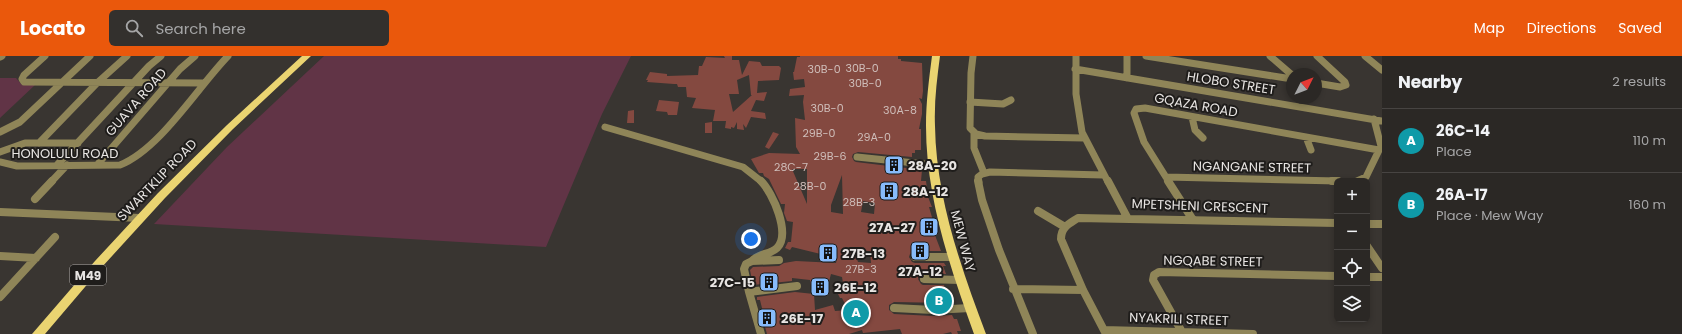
<!DOCTYPE html>
<html lang="en">
<head>
<meta charset="utf-8">
<style>
	:root { --surface:#2b2825; --page:#33302d; --text:#f1f3f6; --muted:#a6a6a7; --line:#474442; --accent:#ea580c }
	body { margin:0; font-family:Poppins,sans-serif; background:var(--page); color:var(--text) }
	.controls { position:absolute; right:12px; bottom:12px; display:grid; overflow:hidden; border-radius:6px; box-shadow:0 2px 6px #0003 }
	.controls button { width:36px; height:36px; display:grid; place-items:center; padding:0; border:0; border-bottom:1px solid var(--line); background:var(--surface); color:var(--text); font:20px sans-serif }
	.compass { position:absolute; left:1286px; top:12px; width:36px; height:36px; border-radius:50%; background:var(--surface); box-shadow:0 2px 6px #0003; rotate:48deg }
	.you { position:absolute; left:751px; top:183px; width:14px; height:14px; margin:-10px; border:3px solid #fff; border-radius:50%; background:#1a73e8; box-shadow:0 0 0 6px #1a73e833 }
	.badge { display:grid; place-items:center; width:26px; height:26px; border-radius:50%; background:var(--accent); color:#fff; font-size:13px; font-weight:700 }
	.pin { position:absolute; translate:-50% -50%; border:2px solid #fff; box-shadow:0 1px 4px #0006 }
	.list { margin:0; padding:0; list-style:none }
	h2 { display:flex; justify-content:space-between; align-items:center; height:52px; margin:0; padding:0 16px; font-size:17px }
	h2 small { font-size:13px; font-weight:400; color:var(--muted) }
	.list li { display:grid; grid-template-columns:26px 1fr auto; gap:12px; align-items:center; box-sizing:border-box; height:64px; padding:0 16px; border-top:1px solid var(--line) }
	.list b { display:block; font-size:15px; white-space:nowrap }
	.list p { margin:0; font-size:13px; white-space:nowrap; color:var(--muted) }
	.list em { font-size:13px; font-style:normal; color:var(--muted) }
	.icon { flex:none; width:22px; height:22px; fill:none; stroke:currentColor; stroke-width:2; stroke-linecap:round; stroke-linejoin:round }
	.map { position:relative; flex:none; width:1382px; height:278px; overflow:hidden }
	header { display:flex; align-items:center; gap:24px; box-sizing:border-box; height:56px; padding:0 20px; background:var(--accent); color:#fff }
	header strong { font-size:19px }
	nav { display:flex; gap:22px; margin-inline-start:auto; font-size:14px }
	.search { width:280px; height:36px; background:var(--page); display:flex; align-items:center; gap:10px; box-sizing:border-box; padding:0 14px; border-radius:6px; color:var(--muted); font-size:15px }
	main { display:flex }
	aside { flex:1; background:var(--surface) }
	.map>svg:first-child { display:block }
	.green { fill:#613446 }
	.building { fill:#844940; fill-rule:evenodd }
	.lines { fill:none; stroke-linecap:round; stroke-linejoin:round }
	.minor-far1 { stroke:#8f8558; stroke-width:7 }
	.minor { stroke:#8f8558; stroke-width:8 }
	.tertiary { stroke:#8f8558; stroke-width:8 }
	.primary { fill:#ead471; fill-rule:evenodd }
	.labels { text-anchor:middle; dominant-baseline:central; stroke-width:4; stroke-linejoin:round; paint-order:stroke }
	.number-label { font-size:11px; fill:#cfbeba }
	.shield { fill:#1f1d1b; stroke:#aca9a7; stroke-width:1 }
	.shield-label { font-size:12px; font-weight:bold; fill:#e8e5e3 }
	.street-label { font-size:13px; fill:#e8e5e3; stroke:#1f1d1b }
	.poi-label { font-size:13px; font-weight:bold; fill:#e8e5e3; stroke:#1f1d1b; text-anchor:start }
</style>
</head>
<body>
<header>
<strong>Locato</strong>
<div class="search"><svg class="icon" aria-label="search" viewBox="0 0 24 24"><circle cx="10" cy="10" r="6"/><path d="M15 15l6 6"/></svg>Search here</div>
<nav><a>Map</a><a>Directions</a><a>Saved</a></nav>
</header>
<main>
<div class="map">
<svg width="1382" height="278" viewBox="0 0 1382 278">
	<rect width="100%" height="100%" fill="#393531"/>
	<!-- green -->
	<path class="green" d="M324,0H631L602,58L546,191L154,168L227,91Z
		M0,22H16L22,29H35L0,62Z"/>
	<!-- building -->
	<path class="building" d="M724,0H732V4H739L742,19L749,5L760,6L762,10H779L781,12L779,24L758,25L757,37L767,36L764,45L756,44L751,55L765,57L766,63L751,61L746,72L743,68L744,74L737,73V66L734,72L731,71V73L725,72L726,65H713L715,54L692,52L696,42L687,41L686,31H678L677,28H674L647,26L648,24H646L650,16L667,18V20L698,19L699,10H702L706,1L725,2ZM749,19L751,39H752L733,56L729,38H739L737,24Z
		M800,0H898V3H901V5L922,7L923,35L922,43L919,42L922,48V58L919,73H921V94H915V97H912V101L858,96L853,98L852,101L854,105L856,106L922,114L921,125H926L927,133H925L930,146L932,151H929L936,175L933,174L941,195H915L910,198L909,201L912,206L915,207H944L946,210H943L946,218L924,217L919,220L918,223L921,228L923,229H944L949,247L894,246L889,249V254L894,258L933,260L952,259L954,263H957L961,275H957L958,278H952L951,276L943,278H902L900,273L863,277L862,274L849,278H767L761,256H763L760,244H757V241L795,236L814,238L815,254L833,249L835,255L848,254L842,242H840L836,234L844,233L842,221L831,218L827,233H821L822,236H812L810,224L792,222V225L753,229L750,214L753,211L779,210L784,207L796,205L836,207L837,202L792,191L790,194L785,192L788,186H791L793,166L787,165L784,157L785,148H781L769,123L764,120L763,117H759L751,103L769,97L800,98L796,91L795,62L805,64L803,46L804,39L789,40L790,33L805,31L804,23L794,24L793,16H794L797,1H800ZM792,113H807V148ZM842,119L843,158L831,156V149ZM863,145L875,147L874,158L861,156ZM854,194L870,195L871,207L858,206Z
		M659,44L679,46L677,59H668L667,56L656,55Z
		M634,54V67H627L628,55Z
		M712,66V77H705V67Z
		M773,76L779,78L769,93L765,91Z"/>
	<g class="lines">
		<!-- minor-far1 -->
		<path class="minor-far1" d="M45,0L24,19L22,23L24,26L203,27
			M973,0L971,17L970,72L976,78L985,80L1084,82
			M1076,0V38L1082,76L1108,126
			M1127,0V22
			M1146,0L1292,23
			M1270,0L1292,19
			M1365,0L1382,14
			M0,1L2,0
			M1075,13L1382,65
			M1316,27L1340,31L1346,29L1345,26L1317,0
			M970,46L1003,48L1011,44
			M1192,61L1195,74L1203,82
			M605,71L743,111L762,126
			M0,76L20,66L90,0
			M974,76V92L984,117
			M1306,81L1311,94
			M39,87L97,27L127,0
			M0,96L25,87H78
			M857,101L934,109
			M0,106L17,110L120,109C160,93 197,32 228,0
			M57,109L149,10L161,0
			M97,109L180,13L195,0
			M1166,121L1338,125
			M1357,125L1366,121L1381,90L1374,63
			M51,126L67,109
			M979,126L978,121L982,118L990,116L1103,119
			M1169,126L1144,86L1134,57L1136,53L1145,52L1379,94"/>
		<!-- minor -->
		<path class="minor" d="M978,125L982,144L999,194L1033,278
			M1108,125L1127,161
			M1168,125L1193,164
			M1332,125H1338
			M35,143L52,125
			M1038,155L1065,171
			M1367,168H1382
			M1367,190L1382,212
			M0,200L36,202
			M915,201H952
			M752,205C759,197 770,199 777,192C791,178 773,137 761,125
			M1367,221H1382
			M924,223L960,224
			M1013,233L1083,234
			M749,236L744,213L746,208L752,205L779,204
			M0,241L55,181
			M894,252L933,254L970,252
			M1104,274L1253,278
			M1182,276L1153,224L1154,219L1159,216L1337,220
			M761,278L749,236L797,230
			M1106,278L1083,234L1061,183C1061,171 1069,168 1078,162L1337,167"/>
		<!-- tertiary -->
		<path class="tertiary" d="M0,156L140,162"/>
		<!-- primary -->
		<path class="primary" d="M302,0H311L233,73L165,142L102,211L45,278H32L95,205L158,137L227,69Z
			M932,0H940C937,23 934,46 935,70C936,141 961,212 986,278H974C950,211 926,142 926,70C926,46 929,23 932,0Z"/>
	</g>
	<!-- icons -->
	<defs>
		<symbol id="building-square" viewBox="-11 -11 22 22"><rect x="-9" y="-9" width="18" height="18" rx="4" fill="#87bbfb" stroke="#1f1d1b"/><path d="M-4-6H4V6H1V3H-1V6H-4ZM-2.5-4.3h1.7v1.8h-1.7ZM.8-4.3h1.7v1.8H.8ZM-2.5-1h1.7V.8h-1.7ZM.8-1h1.7V.8H.8Z" fill="#111"/></symbol>
	</defs>
	<g fill-rule="evenodd">
		<use href="#building-square" x="883" y="98" width="22" height="22"/>
		<use href="#building-square" x="878" y="124" width="22" height="22"/>
		<use href="#building-square" x="918" y="160" width="22" height="22"/>
		<use href="#building-square" x="909" y="184" width="22" height="22"/>
		<use href="#building-square" x="817" y="186" width="22" height="22"/>
		<use href="#building-square" x="758" y="215" width="22" height="22"/>
		<use href="#building-square" x="809" y="220" width="22" height="22"/>
		<use href="#building-square" x="756" y="251" width="22" height="22"/>
	</g>
	<g class="labels">
		<!-- number labels -->
		<g class="number-label">
			<text x="862" y="12">30B-0</text>
			<text x="824" y="13">30B-0</text>
			<text x="865" y="27">30B-0</text>
			<text x="827" y="52">30B-0</text>
			<text x="900" y="54">30A-8</text>
			<text x="819" y="77">29B-0</text>
			<text x="874" y="81">29A-0</text>
			<text x="830" y="100">29B-6</text>
			<text x="791" y="111">28C-7</text>
			<text x="810" y="130">28B-0</text>
			<text x="859" y="146">28B-3</text>
			<text x="861" y="213">27B-3</text>
		</g>
		<!-- shield labels -->
		<rect class="shield" x="70" y="209" width="36" height="20" rx="3"/>
		<g class="shield-label">
			<text x="88" y="219">M49</text>
		</g>
		<!-- street labels -->
		<g class="street-label">
			<text transform="translate(1231 27) rotate(9)">HLOBO STREET</text>
			<text transform="translate(136 46) rotate(-49)">GUAVA ROAD</text>
			<text transform="translate(1196 49) rotate(10)">GQAZA ROAD</text>
			<text x="65" y="97">HONOLULU ROAD</text>
			<text transform="translate(1252 111) rotate(1)">NGANGANE STREET</text>
			<text transform="translate(157 124) rotate(-46)">SWARTKLIP ROAD</text>
			<text transform="translate(1200 150) rotate(2)">MPETSHENI CRESCENT</text>
			<text transform="translate(963 185) rotate(75)">MEW WAY</text>
			<text transform="translate(1213 205) rotate(1)">NGQABE STREET</text>
			<text transform="translate(1179 263) rotate(2)">NYAKRILI STREET</text>
		</g>
		<!-- poi labels -->
		<g class="poi-label">
			<text x="908" y="109">28A-20</text>
			<text x="903" y="135">28A-12</text>
			<text x="915" y="171" text-anchor="end">27A-27</text>
			<text x="842" y="197">27B-13</text>
			<text x="920" y="215" text-anchor="middle">27A-12</text>
			<text x="755" y="226" text-anchor="end">27C-15</text>
			<text x="834" y="231">26E-12</text>
			<text x="781" y="262">26E-17</text>
		</g>
	</g>
</svg>
<div class="controls">
<button>+</button>
<button>−</button>
<button><svg class="icon" aria-label="locate" viewBox="0 0 24 24"><circle cx="12" cy="12" r="6"/><path d="M12 2v4M12 18v4M2 12h4M18 12h4"/></svg></button>
<button><svg class="icon" aria-label="layers" viewBox="0 0 24 24"><path d="M12 4l9 5-9 5-9-5zM3 14l9 5 9-5"/></svg></button>
</div>
<svg class="compass" viewBox="-18 -18 36 36"><path d="M0-13l5 13h-10z" fill="#e53935"/><path d="M0 13l5-13h-10z" fill="#a6a6a7"/></svg>
<div class="you"></div>
<div class="pin badge" style="left:856px;top:257px;background:#0f9aa8">A</div>
<div class="pin badge" style="left:939px;top:245px;background:#0f9aa8">B</div>
</div>
<aside>
<h2>Nearby<small>2 results</small></h2>
<ul class="list">
<li><span class="badge" style="background:#0f9aa8">A</span><div><b>26C-14</b><p>Place</p></div><em>110 m</em></li>
<li><span class="badge" style="background:#0f9aa8">B</span><div><b>26A-17</b><p>Place · Mew Way</p></div><em>160 m</em></li>
</ul>
</aside>
</main>
</body>
</html>
